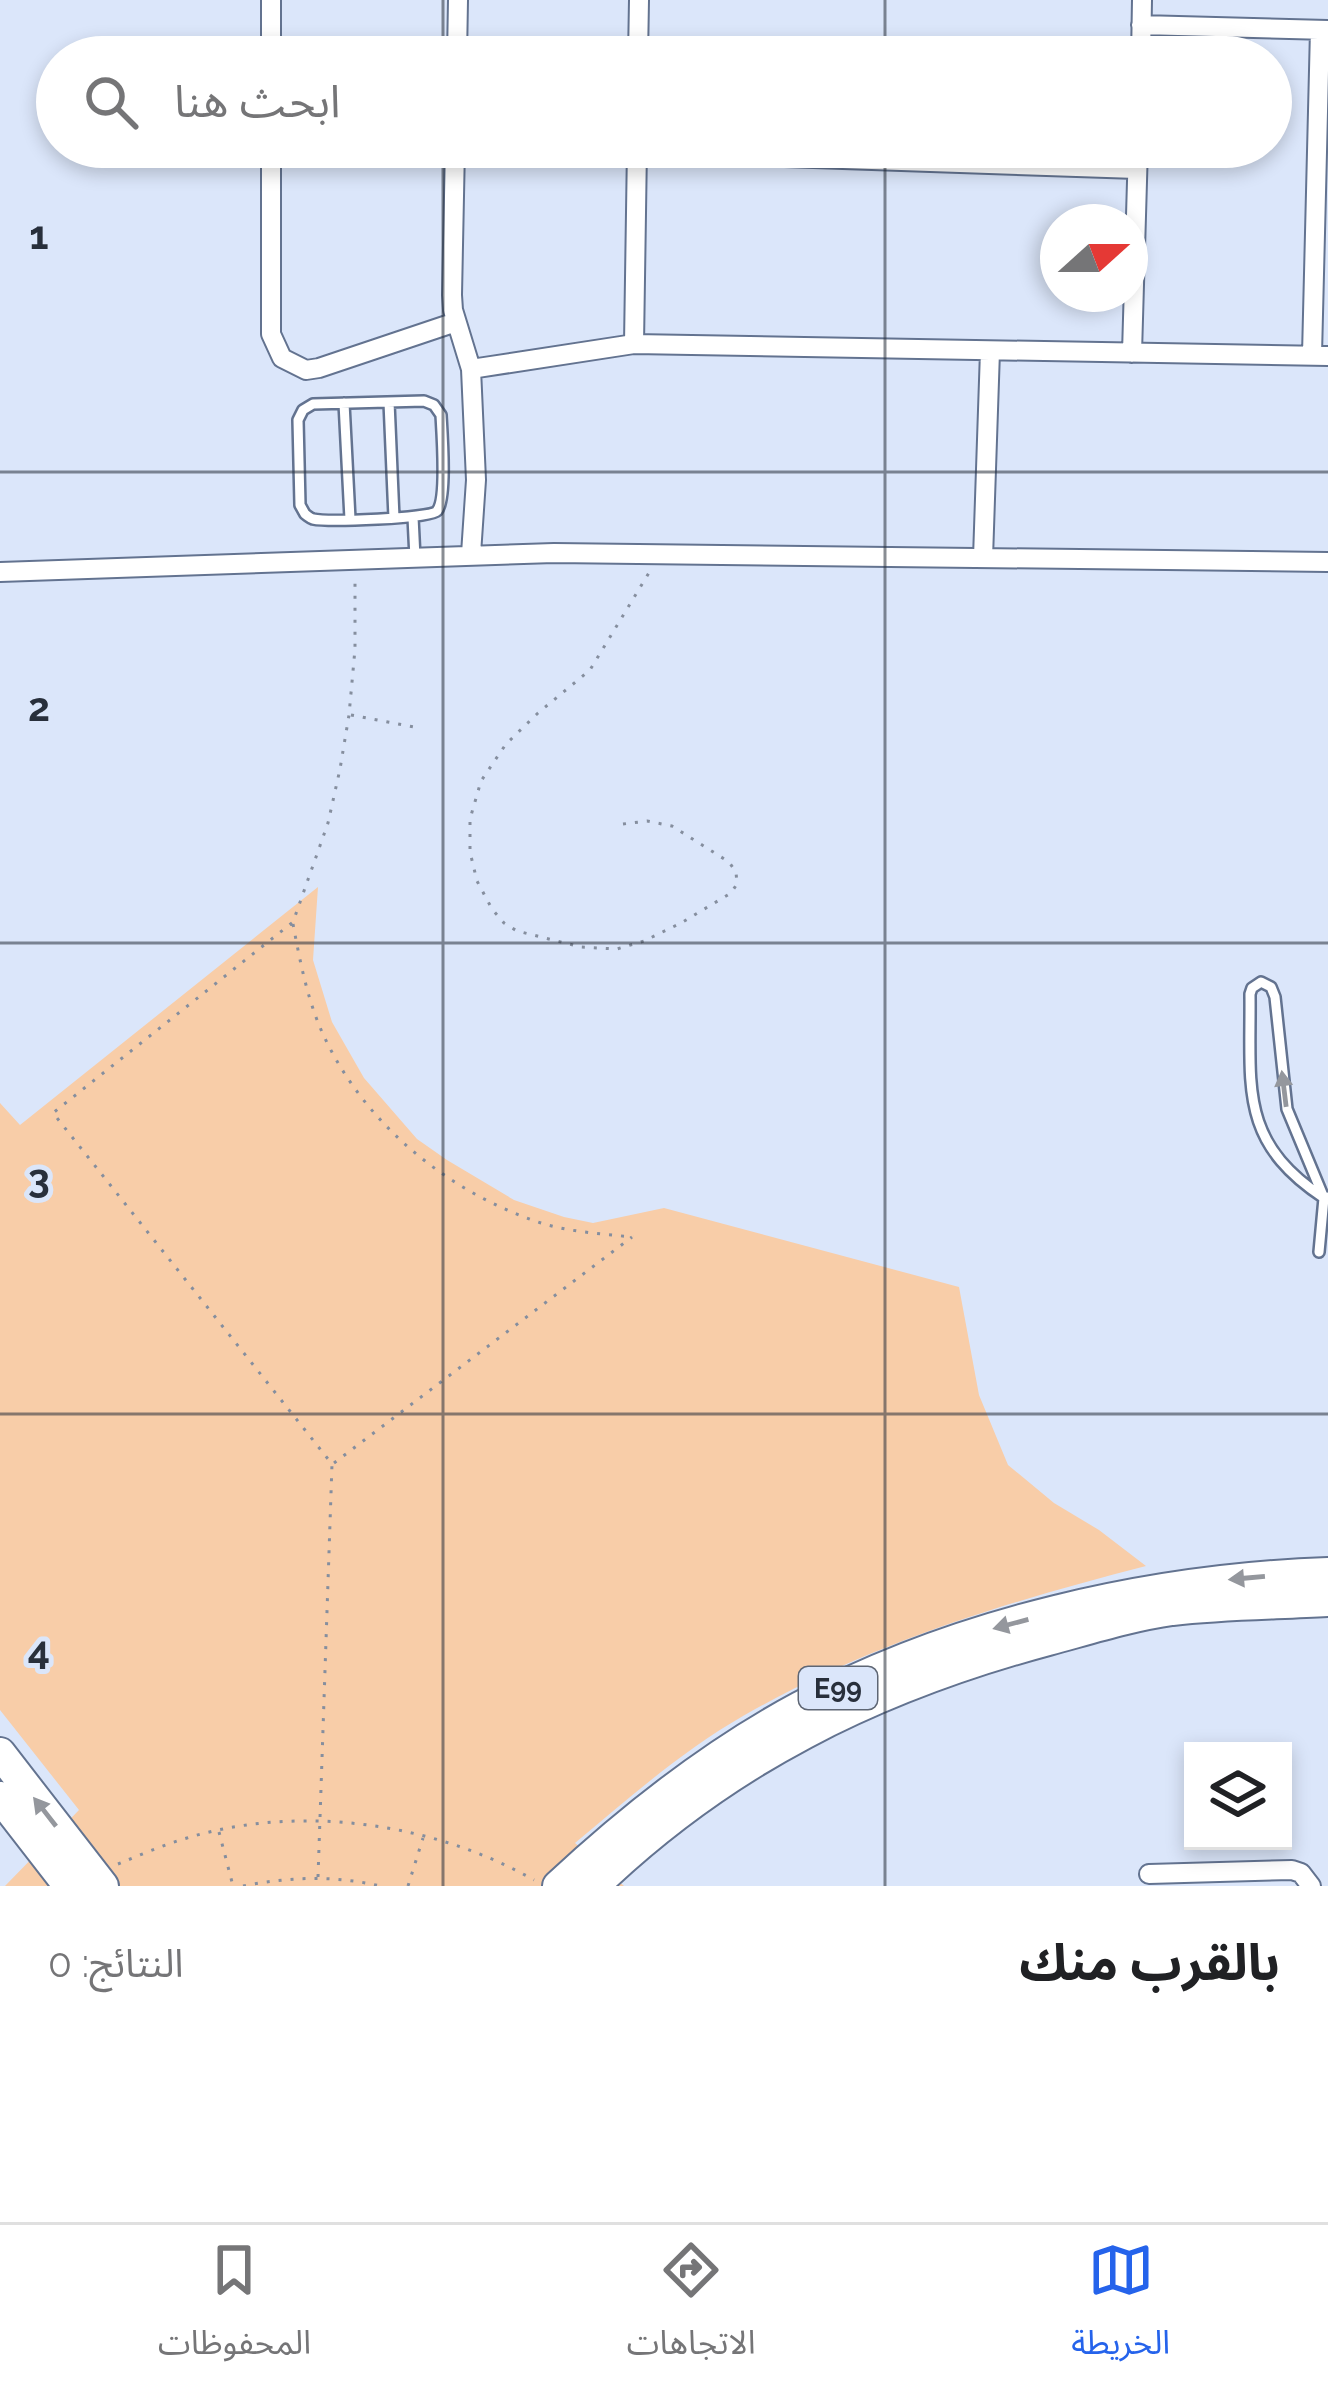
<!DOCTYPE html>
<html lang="ar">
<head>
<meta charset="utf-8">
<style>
	:root { --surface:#fff; --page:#f2f2f2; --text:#202124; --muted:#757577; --line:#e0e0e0; --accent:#2563eb }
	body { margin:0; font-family:Raleway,"Noto Sans Arabic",sans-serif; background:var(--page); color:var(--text); direction:rtl }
	.controls { position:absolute; right:36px; bottom:36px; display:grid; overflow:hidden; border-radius:0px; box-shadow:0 6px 18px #0003 }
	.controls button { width:108px; height:108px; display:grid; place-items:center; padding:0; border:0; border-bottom:3px solid var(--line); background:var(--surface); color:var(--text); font:60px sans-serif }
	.compass { position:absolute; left:1040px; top:204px; width:108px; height:108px; border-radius:50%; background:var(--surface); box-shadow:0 6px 18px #0003; rotate:69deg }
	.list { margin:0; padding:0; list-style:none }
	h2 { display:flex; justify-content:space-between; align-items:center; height:156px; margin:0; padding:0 48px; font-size:51px }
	h2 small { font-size:39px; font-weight:400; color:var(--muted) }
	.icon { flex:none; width:66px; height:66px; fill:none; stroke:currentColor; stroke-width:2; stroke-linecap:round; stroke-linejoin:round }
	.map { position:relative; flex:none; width:1328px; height:1886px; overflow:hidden; direction:ltr }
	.search { position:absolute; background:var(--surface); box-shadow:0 6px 18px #0003; left:36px; right:36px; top:36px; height:132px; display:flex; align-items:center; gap:30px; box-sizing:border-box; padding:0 42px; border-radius:66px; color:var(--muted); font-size:45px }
	.sheet { height:336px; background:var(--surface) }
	nav { display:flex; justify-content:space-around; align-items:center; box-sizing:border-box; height:168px; border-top:3px solid var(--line); background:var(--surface); font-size:33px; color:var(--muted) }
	nav a { display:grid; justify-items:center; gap:6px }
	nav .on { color:var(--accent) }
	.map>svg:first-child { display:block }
	.green { fill:#f8cda8 }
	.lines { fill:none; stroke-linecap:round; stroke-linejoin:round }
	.service-casing { stroke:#637390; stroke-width:14 }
	.minor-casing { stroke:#637390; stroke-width:22 }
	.trunk-casing { stroke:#637390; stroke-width:34 }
	.path { stroke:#858e9e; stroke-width:3; stroke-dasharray:3 9; stroke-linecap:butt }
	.service { stroke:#fff; stroke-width:9 }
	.minor { stroke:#fff; stroke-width:18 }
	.trunk { stroke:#fff; stroke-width:30 }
	.oneway { fill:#94979d }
	.grid { fill:none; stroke:#282f3b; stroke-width:3; stroke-opacity:0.55 }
	.labels { text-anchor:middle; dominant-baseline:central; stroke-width:10; stroke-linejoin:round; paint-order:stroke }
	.shield { fill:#dbe6fa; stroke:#5e6674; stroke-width:3 }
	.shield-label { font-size:27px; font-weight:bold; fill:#282f3b }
	.grid-label { font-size:39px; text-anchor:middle; font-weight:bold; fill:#282f3b; stroke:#dbe6fa; stroke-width:10; stroke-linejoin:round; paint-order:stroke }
</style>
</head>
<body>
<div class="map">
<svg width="1328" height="1886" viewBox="0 0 1328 1886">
	<rect width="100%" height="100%" fill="#dbe6fa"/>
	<!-- green -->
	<path class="green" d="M318,887L313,960L332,1022L364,1078L417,1139L447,1160L514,1200L564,1217L593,1223L664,1208L959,1287L979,1395L1008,1465L1054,1503L1099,1530L1146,1566C1006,1602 869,1644 743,1716C682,1751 629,1798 575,1843L624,1886H5L79,1810L0,1710V1103L20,1125Z"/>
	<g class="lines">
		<defs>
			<path id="service" d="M424,401L434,405L441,415C442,433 447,499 437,511C430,519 327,522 313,519C310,518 308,516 305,514L300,505L298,420L303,410L313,404Z
				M389,402L394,518
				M344,403L350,519
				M413,517L415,558
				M1319,1252L1324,1198L1287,1109L1275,997L1271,987L1261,982L1252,988L1250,994C1251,1087 1238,1141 1324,1198L1328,1197"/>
			<path id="minor" d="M1141,25L1328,30
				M271,57V0
				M457,57L458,0
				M638,57L639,0
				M1141,57L1142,0
				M271,147V334L282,358L306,370L319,368L456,322
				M455,147L452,295L453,310L471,369L476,480L471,554
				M637,152L1137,169
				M634,344L637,147
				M1132,353L1138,147
				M1312,355L1320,30
				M471,369L634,344L1328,356
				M983,558L990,351
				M0,572L554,553L1328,562
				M1149,1874L1292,1870L1301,1873L1311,1886"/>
			<path id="trunk" d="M0,1753L103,1886
				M0,1797L69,1886
				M558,1886C631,1818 712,1754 800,1707C957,1623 1151,1579 1328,1573
				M594,1886C725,1760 873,1687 1048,1640C1089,1629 1130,1616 1172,1610C1224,1604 1276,1604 1328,1601"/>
		</defs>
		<!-- service casing -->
		<use href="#service" class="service-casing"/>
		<!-- minor casing -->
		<use href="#minor" class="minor-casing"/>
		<!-- trunk casing -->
		<use href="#trunk" class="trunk-casing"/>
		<!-- path -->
		<path class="path" d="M351,715L419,728
			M623,824L647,821L672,826L729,862L736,872L737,884L731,893L681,923L644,941L617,949L581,947L517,931L504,923L492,909L477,881L470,852V819L481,781L506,744L538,713L590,670L650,571
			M293,924C300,961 307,998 322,1032C363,1123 447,1192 541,1223C570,1232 602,1234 633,1237
			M334,1463L632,1237
			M219,1832L233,1886
			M118,1864C140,1855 163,1845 187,1838C299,1804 432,1822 534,1880
			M318,1877L332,1464L53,1113L293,922L328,823L340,769L349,715L355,649V577
			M243,1886C289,1877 334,1875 380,1886
			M408,1886L423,1838"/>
		<!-- service -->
		<use href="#service" class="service"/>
		<!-- minor -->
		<use href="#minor" class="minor"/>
		<!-- trunk -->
		<use href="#trunk" class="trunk"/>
	</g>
	<!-- one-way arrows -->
	<defs><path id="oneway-solid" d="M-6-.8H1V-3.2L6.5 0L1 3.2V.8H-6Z" transform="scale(3)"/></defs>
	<g class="oneway">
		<use href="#oneway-solid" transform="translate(1284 1089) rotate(-97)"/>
		<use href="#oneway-solid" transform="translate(1247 1578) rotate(175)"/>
		<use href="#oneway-solid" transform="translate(1011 1624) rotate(165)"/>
		<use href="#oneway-solid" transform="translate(45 1812) rotate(-128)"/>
	</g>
	<!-- grid -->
	<path class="grid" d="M443,0V57M885,0V57M443,147V1886M885,147V1886M0,472H1328M0,943H1328M0,1414H1328"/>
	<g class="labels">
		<!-- shield labels -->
		<rect class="shield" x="799" y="1667" width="78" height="42" rx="9"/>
		<g class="shield-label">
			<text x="838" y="1688">E99</text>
		</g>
	</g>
	<g class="grid-label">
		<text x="39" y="249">1</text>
		<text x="39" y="721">2</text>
		<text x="39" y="1192">3</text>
		<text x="39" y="1664">4</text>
	</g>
</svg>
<div class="controls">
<button><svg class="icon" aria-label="layers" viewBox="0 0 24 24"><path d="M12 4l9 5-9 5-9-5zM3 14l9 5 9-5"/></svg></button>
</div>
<svg class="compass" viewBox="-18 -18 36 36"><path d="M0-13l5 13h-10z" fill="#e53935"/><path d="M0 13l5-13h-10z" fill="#757577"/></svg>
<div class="search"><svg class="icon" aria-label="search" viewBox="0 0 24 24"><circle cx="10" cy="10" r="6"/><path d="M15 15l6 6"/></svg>ابحث هنا</div>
</div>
<section class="sheet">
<h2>بالقرب منك<small>النتائج: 0</small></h2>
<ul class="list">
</ul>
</section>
<nav>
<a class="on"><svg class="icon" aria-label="map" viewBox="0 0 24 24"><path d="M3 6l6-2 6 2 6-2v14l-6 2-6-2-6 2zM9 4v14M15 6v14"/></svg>الخريطة</a>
<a><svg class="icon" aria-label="directions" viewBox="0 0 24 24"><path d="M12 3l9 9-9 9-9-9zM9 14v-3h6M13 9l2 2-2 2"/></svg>الاتجاهات</a>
<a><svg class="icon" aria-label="saved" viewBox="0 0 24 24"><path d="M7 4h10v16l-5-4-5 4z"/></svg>المحفوظات</a>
</nav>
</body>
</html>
